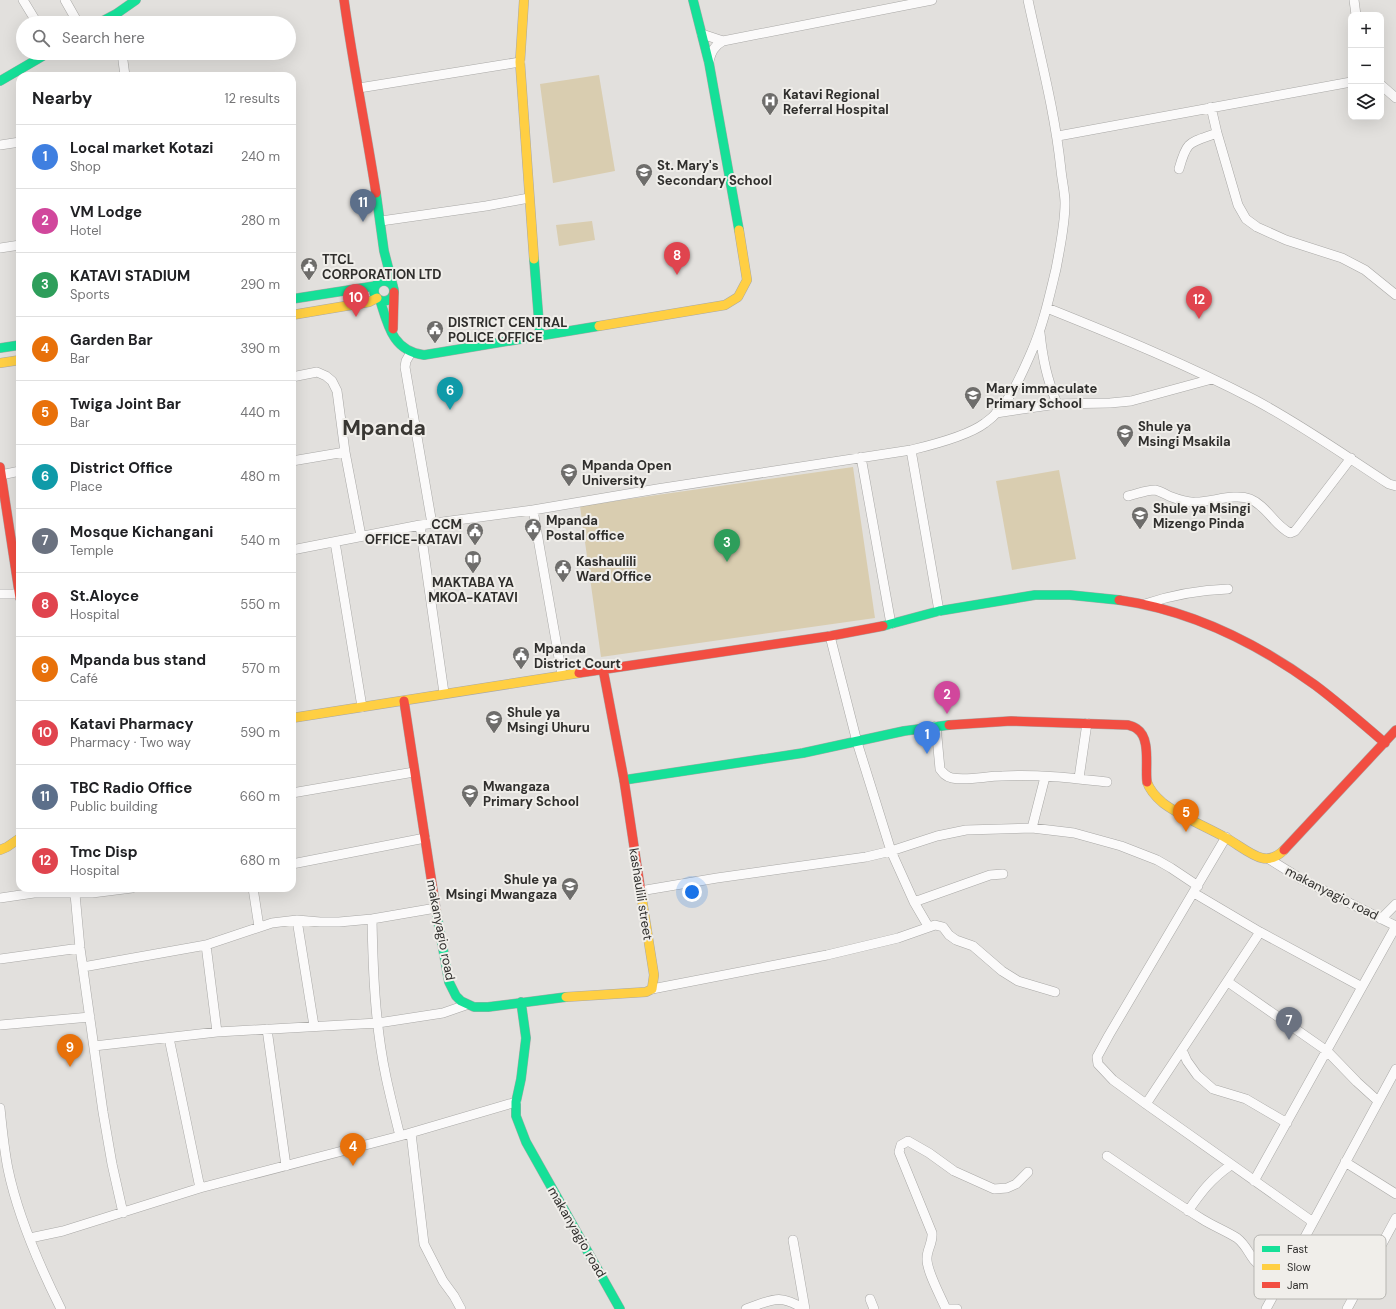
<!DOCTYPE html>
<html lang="en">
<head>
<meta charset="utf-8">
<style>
	:root { --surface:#fff; --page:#f2f2f2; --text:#202124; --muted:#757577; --line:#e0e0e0; --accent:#6e6d6b }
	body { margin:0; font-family:"DM Sans",sans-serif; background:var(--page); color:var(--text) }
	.controls { position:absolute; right:12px; top:12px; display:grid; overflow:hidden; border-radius:8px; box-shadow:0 4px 16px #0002 }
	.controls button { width:36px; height:36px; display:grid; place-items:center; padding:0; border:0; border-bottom:1px solid var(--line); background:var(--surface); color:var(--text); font:20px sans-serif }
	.you { position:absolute; left:692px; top:892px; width:14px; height:14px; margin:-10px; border:3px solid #fff; border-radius:50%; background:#1a73e8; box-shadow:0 0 0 6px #1a73e833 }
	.badge { display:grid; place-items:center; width:26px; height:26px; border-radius:50%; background:var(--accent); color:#fff; font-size:13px; font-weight:700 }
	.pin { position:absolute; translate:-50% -33px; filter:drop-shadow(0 1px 2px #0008) }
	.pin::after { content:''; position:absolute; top:21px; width:14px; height:12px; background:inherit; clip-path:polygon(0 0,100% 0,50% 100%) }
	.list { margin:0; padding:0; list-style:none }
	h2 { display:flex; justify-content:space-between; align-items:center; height:52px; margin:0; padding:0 16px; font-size:17px }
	h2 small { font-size:13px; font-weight:400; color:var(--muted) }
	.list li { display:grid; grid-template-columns:26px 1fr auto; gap:12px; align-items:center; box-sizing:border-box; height:64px; padding:0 16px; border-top:1px solid var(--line) }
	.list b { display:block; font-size:15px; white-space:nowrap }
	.list p { margin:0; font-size:13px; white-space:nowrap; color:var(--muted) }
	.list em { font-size:13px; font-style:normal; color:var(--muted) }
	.icon { flex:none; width:22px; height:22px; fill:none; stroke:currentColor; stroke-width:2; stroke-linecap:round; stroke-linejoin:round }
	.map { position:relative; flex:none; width:1396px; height:1309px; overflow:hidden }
	.search { position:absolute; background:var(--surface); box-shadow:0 4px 16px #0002; left:16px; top:16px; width:280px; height:44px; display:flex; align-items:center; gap:10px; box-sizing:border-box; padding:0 14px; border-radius:22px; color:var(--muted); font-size:15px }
	.panel { position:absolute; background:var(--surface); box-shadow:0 4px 16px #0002; left:16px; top:72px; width:280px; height:820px; border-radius:12px }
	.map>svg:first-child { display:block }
	.green { fill:#d9cdb0 }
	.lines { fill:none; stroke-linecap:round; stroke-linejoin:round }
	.street-casing { stroke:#a9a8a6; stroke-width:10 }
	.fast-casing { stroke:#a9a8a6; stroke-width:10 }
	.slow-casing { stroke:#a9a8a6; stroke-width:10 }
	.jam-casing { stroke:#a9a8a6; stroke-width:10 }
	.street { stroke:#fbfafa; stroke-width:9 }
	.fast { stroke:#16e098; stroke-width:9 }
	.slow { stroke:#ffcf43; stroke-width:9 }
	.jam { stroke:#f24e42; stroke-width:9 }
	.labels { text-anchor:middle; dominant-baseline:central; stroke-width:4; stroke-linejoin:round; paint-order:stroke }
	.poi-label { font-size:13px; font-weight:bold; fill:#302f2d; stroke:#f0eeea; text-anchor:start }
	.street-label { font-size:13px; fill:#302f2d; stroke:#f0eeea }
	.town-label { font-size:21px; font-weight:bold; fill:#383632; stroke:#f0eeea }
	.key { fill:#f0eeea; stroke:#b6b5b1; stroke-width:1 }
	.key-label { font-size:11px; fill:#302f2d }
</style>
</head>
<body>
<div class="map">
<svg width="1396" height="1309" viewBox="0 0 1396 1309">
	<rect width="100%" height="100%" fill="#e2e0dd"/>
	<!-- green -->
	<path class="green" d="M599,75L615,171L553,183L540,84Z
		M592,221L595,240L559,246L556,225Z
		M853,467L875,618L601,657L580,506Z
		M1059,470L1076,559L1012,570L996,481Z"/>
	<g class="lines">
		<defs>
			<path id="street" d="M23,0L37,23
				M65,0L78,23
				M1354,0L1356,15
				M702,34L723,41
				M122,53L125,76
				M709,61C711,52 714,46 723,41L932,0
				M1381,85L1396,98
				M359,88L520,62
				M1211,107L1217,133L1238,205L1246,219L1257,227L1286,240L1342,258L1365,270L1396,295
				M1058,136L1351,82
				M0,145L20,142
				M1179,169C1187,140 1189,143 1217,133
				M381,221L486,206L529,198
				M0,248L20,245
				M1047,308C1117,336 1188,365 1255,400C1302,425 1344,455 1389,484L1396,486
				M1040,333C1043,361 1047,378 1057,404
				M410,354L406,361L405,367L432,524
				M292,377L317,372L326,376L332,381L337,391L345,452L361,536
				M996,413L1057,404L1110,403L1131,401L1212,379
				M911,450L939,611
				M861,457L891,624
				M292,461L345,452
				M1,475L20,471
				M1128,496C1137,494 1146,490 1155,490C1160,491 1165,494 1169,496C1177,499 1187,503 1196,502C1212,502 1235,493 1250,499C1267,506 1274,525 1290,533L1295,531L1299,526L1351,458
				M533,510L562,675
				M420,525L444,693
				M335,542L362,707
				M292,550L420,525L533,510L657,489L911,450C932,445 968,436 985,423C1008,407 1020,378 1031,353C1043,326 1049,298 1056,269C1060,247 1065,225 1065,203C1065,192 1062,181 1061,170C1055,112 1040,56 1028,0
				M0,594H20
				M1145,604C1172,595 1199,590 1228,589
				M830,636L857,742L891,851L914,902L928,926
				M936,726L940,769C943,773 946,777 952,778C968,781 986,776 1002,776C1037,774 1072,778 1107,782
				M1079,778L1087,723
				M292,793L414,772
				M1032,828L1045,777
				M1226,837L1109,1035L1097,1057L1098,1064L1113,1080L1146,1104L1313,1222
				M1269,859L1301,879L1396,926
				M292,864L425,838
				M253,888L259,927
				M640,891L717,878L866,857L891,851L937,836L966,830L1032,828L1074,833L1121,846L1157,860L1171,868L1198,886
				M1194,893L1260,932L1362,987
				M75,894L80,948L103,1112L112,1164L123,1213
				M0,898L34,893H92L132,888
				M914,902L990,875L1003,874
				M372,919C373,971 375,1025 386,1077C390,1096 395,1116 400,1136
				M1381,919L1396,904
				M297,920L314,1026
				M206,945L217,1032
				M0,959L80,948
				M83,967L206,945L272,923L297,920L320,922H339L372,919L436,908
				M1228,982L1327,1051L1357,1082L1378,1101
				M652,989L827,955L898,938L935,925L943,927L949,935L956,940L973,946L1002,971L1018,981L1055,992
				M0,1025L90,1017
				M267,1029L286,1166
				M169,1038L200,1188
				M94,1046L217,1032L378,1023L443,1013L466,1005
				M1182,1050L1187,1061L1197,1075L1213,1089L1246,1099L1287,1123
				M1146,1104L1260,932
				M0,1108C2,1128 4,1149 8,1169C18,1217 39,1265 61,1309
				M411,1133L424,1244L443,1281L454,1296L461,1309
				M1107,1156C1139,1178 1170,1199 1202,1219C1213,1226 1226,1231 1237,1238C1245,1244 1248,1252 1254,1260C1261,1269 1272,1274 1281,1279
				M1345,1162L1396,1194
				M1254,1181L1396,926
				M1188,1211C1202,1191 1211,1179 1231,1165
				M30,1238L63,1231L200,1188L400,1136L516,1102
				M793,1240L805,1309
				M870,1299L874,1309
				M746,1309C772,1300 779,1293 804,1309
				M945,1309H957
				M946,1309C941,1297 926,1270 927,1258C927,1249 933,1243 932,1233L899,1152L901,1145L908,1141L929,1153L954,1171L994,1189L1007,1188L1016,1184L1028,1172
				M1266,1309L1396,1069
				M1347,1309L1396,1218"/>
			<path id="fast" d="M693,0L709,63L739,230
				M99,23L116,14L136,0
				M0,81L48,53
				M376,193L384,251L393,286
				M534,259L540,336
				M374 291a10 10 0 1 1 20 0a10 10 0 1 1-20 0Z
				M292,299L375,286
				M380,300C388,326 393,351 424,355L599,326
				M0,348L20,345
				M883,626L939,611L1035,595H1070L1119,600
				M624,780L803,753L904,731L949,725
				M436,910L449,982L456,996L461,1001L474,1007H488L566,997
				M521,1002L526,1038L521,1079L516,1102V1116L526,1142L620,1309"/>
			<path id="slow" d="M524,0L520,62L534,259
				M292,315L369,302L377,298
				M599,326L725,305L738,297L747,280L739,230
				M0,363L20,360
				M292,718L579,673
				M1147,782C1150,791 1156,797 1163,803C1183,818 1207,827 1228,839C1237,844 1252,856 1262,858C1271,860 1278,856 1284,850
				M0,850L7,847L20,838
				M566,997L646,992L652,989L654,975L641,893"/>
			<path id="jam" d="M344,0C353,65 366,129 376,193
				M393,329L394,292
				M0,467L20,598
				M1119,600C1189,610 1257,643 1315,685C1339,703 1362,723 1385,743
				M603,669L624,780L641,893
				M579,673L830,636L883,626
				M404,701L436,910
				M949,725L1011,721L1128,725C1131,726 1135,727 1137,729C1151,738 1145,767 1147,782
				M1284,850L1396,730"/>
		</defs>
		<!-- street casing -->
		<use href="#street" class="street-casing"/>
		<!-- fast casing -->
		<use href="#fast" class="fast-casing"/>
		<!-- slow casing -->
		<use href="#slow" class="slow-casing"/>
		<!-- jam casing -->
		<use href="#jam" class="jam-casing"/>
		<!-- street -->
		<use href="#street" class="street"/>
		<!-- fast -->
		<use href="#fast" class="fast"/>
		<!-- slow -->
		<use href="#slow" class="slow"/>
		<!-- jam -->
		<use href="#jam" class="jam"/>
	</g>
	<!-- icons -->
	<defs>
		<symbol id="hospital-pin" viewBox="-11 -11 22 30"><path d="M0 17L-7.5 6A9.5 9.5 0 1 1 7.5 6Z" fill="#6e6d6b" stroke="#f0eeea"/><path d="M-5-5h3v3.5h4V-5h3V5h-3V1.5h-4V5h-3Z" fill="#fff"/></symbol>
		<symbol id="school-pin" viewBox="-11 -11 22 30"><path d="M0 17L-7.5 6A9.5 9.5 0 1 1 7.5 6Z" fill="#6e6d6b" stroke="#f0eeea"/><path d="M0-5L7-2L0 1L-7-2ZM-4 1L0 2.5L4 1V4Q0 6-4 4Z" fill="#fff"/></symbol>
		<symbol id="civic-pin" viewBox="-11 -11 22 30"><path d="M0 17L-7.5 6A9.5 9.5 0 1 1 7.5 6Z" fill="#6e6d6b" stroke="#f0eeea"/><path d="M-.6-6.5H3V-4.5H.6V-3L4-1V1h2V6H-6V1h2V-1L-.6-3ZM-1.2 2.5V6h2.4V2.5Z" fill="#fff"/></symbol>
		<symbol id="university-pin" viewBox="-11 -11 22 30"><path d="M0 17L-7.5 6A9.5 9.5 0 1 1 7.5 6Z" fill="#6e6d6b" stroke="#f0eeea"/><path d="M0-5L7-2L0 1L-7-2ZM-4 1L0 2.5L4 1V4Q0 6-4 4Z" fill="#fff"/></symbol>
		<symbol id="library-pin" viewBox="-11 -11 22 30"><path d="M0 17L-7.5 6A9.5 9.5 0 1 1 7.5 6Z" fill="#6e6d6b" stroke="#f0eeea"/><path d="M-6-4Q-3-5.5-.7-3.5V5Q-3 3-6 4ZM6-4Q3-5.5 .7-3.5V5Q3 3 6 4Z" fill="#fff"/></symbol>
	</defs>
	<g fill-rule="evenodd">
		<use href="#hospital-pin" x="760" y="91" width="20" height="27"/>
		<use href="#school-pin" x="634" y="162" width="20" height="27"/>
		<use href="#civic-pin" x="299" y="256" width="20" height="27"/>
		<use href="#civic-pin" x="425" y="319" width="20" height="27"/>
		<use href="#school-pin" x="963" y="385" width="20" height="27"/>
		<use href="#school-pin" x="1115" y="423" width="20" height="27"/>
		<use href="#university-pin" x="559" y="462" width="20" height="27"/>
		<use href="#school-pin" x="1130" y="505" width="20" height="27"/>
		<use href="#civic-pin" x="523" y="517" width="20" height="27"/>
		<use href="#civic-pin" x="465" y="521" width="20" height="27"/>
		<use href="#library-pin" x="463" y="549" width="20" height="27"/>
		<use href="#civic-pin" x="553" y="558" width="20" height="27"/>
		<use href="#civic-pin" x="511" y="645" width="20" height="27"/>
		<use href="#school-pin" x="484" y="709" width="20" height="27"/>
		<use href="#school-pin" x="460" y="783" width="20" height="27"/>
		<use href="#school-pin" x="560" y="876" width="20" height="27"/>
	</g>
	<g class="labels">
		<!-- poi labels -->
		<g class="poi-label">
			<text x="783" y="94">Katavi Regional<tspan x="783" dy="15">Referral Hospital</tspan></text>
			<text x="657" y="165">St. Mary's<tspan x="657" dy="15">Secondary School</tspan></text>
			<text x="322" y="259">TTCL<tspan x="322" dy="15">CORPORATION LTD</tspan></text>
			<text x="448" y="322">DISTRICT CENTRAL<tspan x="448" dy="15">POLICE OFFICE</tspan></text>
			<text x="986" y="388">Mary immaculate<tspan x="986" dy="15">Primary School</tspan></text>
			<text x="1138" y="426">Shule ya<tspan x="1138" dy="15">Msingi Msakila</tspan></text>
			<text x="582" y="465">Mpanda Open<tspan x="582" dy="15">University</tspan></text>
			<text x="1153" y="508">Shule ya Msingi<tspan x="1153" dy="15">Mizengo Pinda</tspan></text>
			<text x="546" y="520">Mpanda<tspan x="546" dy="15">Postal office</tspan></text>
			<text x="462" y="524" text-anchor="end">CCM<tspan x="462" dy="15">OFFICE-KATAVI</tspan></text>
			<text x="576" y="561">Kashaulili<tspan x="576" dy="15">Ward Office</tspan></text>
			<text x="473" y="582" text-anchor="middle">MAKTABA YA<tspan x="473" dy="15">MKOA-KATAVI</tspan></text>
			<text x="534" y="648">Mpanda<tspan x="534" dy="15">District Court</tspan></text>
			<text x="507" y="712">Shule ya<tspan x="507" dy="15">Msingi Uhuru</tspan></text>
			<text x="483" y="786">Mwangaza<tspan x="483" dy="15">Primary School</tspan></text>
			<text x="557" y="879" text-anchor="end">Shule ya<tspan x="557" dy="15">Msingi Mwangaza</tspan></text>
		</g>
		<!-- street labels -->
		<g class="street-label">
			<text transform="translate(1332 893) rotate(27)">makanyagio road</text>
			<text transform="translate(641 894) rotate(81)">kashaulili street</text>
			<text transform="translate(441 930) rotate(79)">makanyagio road</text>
			<text transform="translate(577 1232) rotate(60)">makanyagio road</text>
		</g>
		<!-- town labels -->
		<g class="town-label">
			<text x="384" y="428">Mpanda</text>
		</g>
	</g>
	<!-- legend -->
	<rect x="1254" y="1235" width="132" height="64" rx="6" class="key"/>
	<rect x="1262" y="1246" width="18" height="6" fill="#16e098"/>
	<rect x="1262" y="1264" width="18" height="6" fill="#ffcf43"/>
	<rect x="1262" y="1282" width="18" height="6" fill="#f24e42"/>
	<g class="key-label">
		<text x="1287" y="1253">Fast</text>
		<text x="1287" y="1271">Slow</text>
		<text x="1287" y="1289">Jam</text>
	</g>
</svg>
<div class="controls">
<button>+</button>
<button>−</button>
<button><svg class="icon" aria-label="layers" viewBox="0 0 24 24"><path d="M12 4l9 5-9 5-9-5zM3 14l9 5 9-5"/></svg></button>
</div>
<div class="you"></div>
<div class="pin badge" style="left:927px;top:754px;background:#3f7fe0">1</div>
<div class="pin badge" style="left:947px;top:714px;background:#d1479c">2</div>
<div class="pin badge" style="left:727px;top:562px;background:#2e9e5b">3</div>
<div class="pin badge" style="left:353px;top:1166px;background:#e8710a">4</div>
<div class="pin badge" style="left:1186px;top:832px;background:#e8710a">5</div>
<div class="pin badge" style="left:450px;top:410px;background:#0f9aa8">6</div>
<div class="pin badge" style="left:1289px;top:1040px;background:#6b7280">7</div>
<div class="pin badge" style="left:677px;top:275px;background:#e0444e">8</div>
<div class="pin badge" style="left:70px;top:1067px;background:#e8710a">9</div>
<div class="pin badge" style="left:356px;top:317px;background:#e0444e">10</div>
<div class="pin badge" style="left:363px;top:222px;background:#5c6f8a">11</div>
<div class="pin badge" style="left:1199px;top:319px;background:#e0444e">12</div>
<div class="search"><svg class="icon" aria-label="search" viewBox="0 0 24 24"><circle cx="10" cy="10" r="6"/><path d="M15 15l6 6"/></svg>Search here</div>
<section class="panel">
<h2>Nearby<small>12 results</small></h2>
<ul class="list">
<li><span class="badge" style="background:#3f7fe0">1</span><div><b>Local market Kotazi</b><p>Shop</p></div><em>240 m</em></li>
<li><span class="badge" style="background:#d1479c">2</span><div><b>VM Lodge</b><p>Hotel</p></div><em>280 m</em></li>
<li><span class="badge" style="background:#2e9e5b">3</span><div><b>KATAVI STADIUM</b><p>Sports</p></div><em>290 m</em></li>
<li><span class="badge" style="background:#e8710a">4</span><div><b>Garden Bar</b><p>Bar</p></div><em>390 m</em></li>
<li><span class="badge" style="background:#e8710a">5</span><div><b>Twiga Joint Bar</b><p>Bar</p></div><em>440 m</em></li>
<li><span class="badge" style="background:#0f9aa8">6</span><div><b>District Office</b><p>Place</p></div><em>480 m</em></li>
<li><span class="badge" style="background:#6b7280">7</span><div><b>Mosque Kichangani</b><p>Temple</p></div><em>540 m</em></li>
<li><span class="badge" style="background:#e0444e">8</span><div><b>St.Aloyce</b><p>Hospital</p></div><em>550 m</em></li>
<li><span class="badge" style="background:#e8710a">9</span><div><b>Mpanda bus stand</b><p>Café</p></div><em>570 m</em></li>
<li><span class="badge" style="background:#e0444e">10</span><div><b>Katavi Pharmacy</b><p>Pharmacy · Two way</p></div><em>590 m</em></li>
<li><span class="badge" style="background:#5c6f8a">11</span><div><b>TBC Radio Office</b><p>Public building</p></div><em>660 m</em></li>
<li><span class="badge" style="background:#e0444e">12</span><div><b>Tmc Disp</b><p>Hospital</p></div><em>680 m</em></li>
</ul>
</section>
</div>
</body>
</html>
